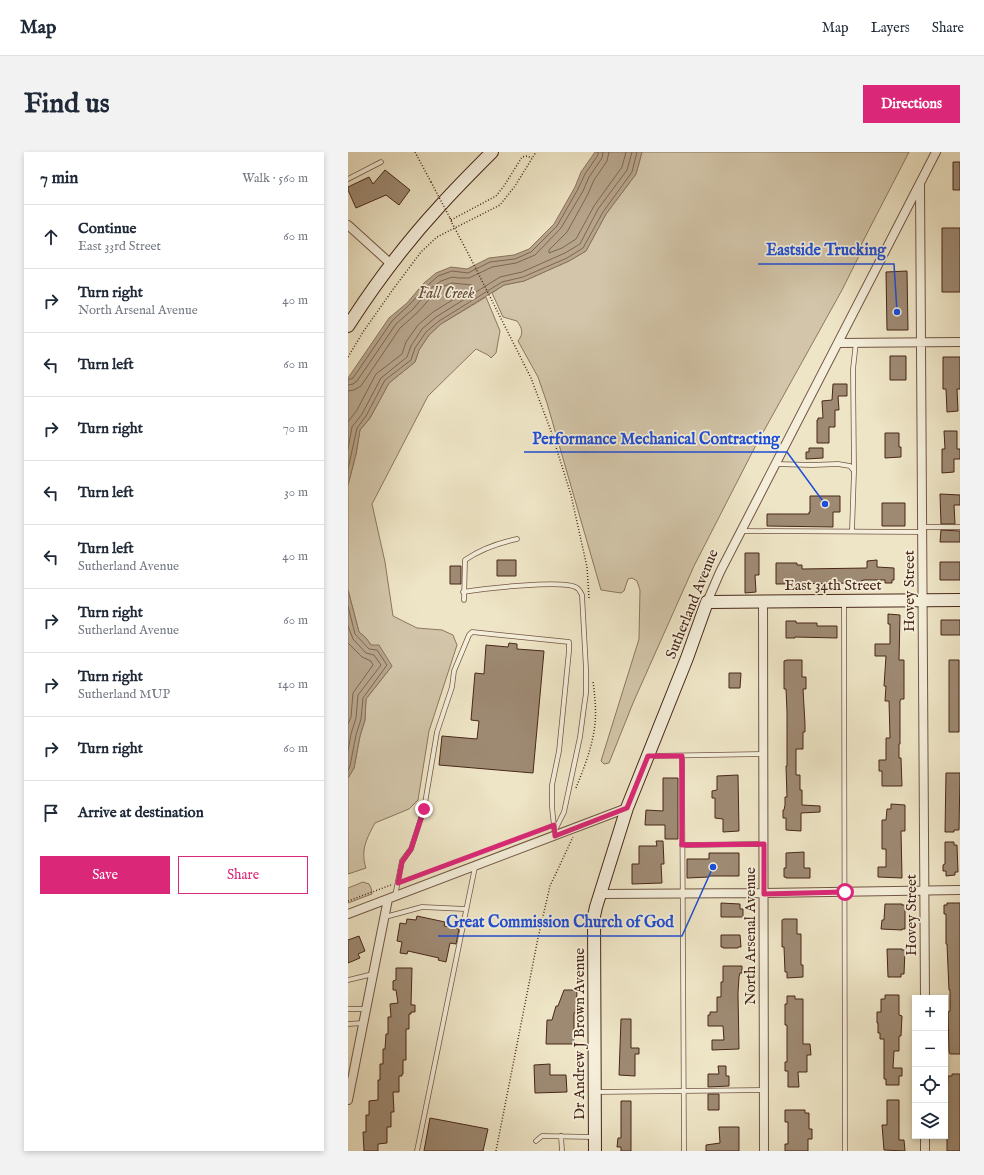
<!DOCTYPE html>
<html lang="en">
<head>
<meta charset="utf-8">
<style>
	:root { --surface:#fff; --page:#f2f2f3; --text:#1f2937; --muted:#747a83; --line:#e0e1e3; --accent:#db2777 }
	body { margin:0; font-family:"IM FELL English",serif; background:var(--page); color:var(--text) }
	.controls { position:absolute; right:12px; bottom:12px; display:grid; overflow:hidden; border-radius:0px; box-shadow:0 2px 6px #0003 }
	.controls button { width:36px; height:36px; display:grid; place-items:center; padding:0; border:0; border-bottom:1px solid var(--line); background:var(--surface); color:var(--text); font:20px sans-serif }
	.stop { position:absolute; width:12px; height:12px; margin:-9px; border:3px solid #db2777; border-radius:50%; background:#fff }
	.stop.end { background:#db2777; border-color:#fff; box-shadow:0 1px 4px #0008 }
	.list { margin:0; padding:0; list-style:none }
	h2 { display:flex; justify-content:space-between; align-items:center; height:52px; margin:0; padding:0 16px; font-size:17px }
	h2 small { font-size:13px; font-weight:400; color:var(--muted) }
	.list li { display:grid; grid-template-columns:26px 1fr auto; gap:12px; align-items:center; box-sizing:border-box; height:64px; padding:0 16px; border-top:1px solid var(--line) }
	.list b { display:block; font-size:15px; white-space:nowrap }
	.list p { margin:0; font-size:13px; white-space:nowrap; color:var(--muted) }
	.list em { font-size:13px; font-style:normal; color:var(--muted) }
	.actions { display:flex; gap:8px; padding:12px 16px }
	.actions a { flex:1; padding:9px 0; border:1px solid var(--accent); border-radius:0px; text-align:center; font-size:14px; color:var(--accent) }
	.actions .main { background:var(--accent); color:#fff }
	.icon { flex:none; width:22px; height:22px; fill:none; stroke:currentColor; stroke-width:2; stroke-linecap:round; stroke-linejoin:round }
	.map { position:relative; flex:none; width:612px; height:999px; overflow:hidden; border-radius:0px }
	header { display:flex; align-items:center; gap:24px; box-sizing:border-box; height:56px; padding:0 20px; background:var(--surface); border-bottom:1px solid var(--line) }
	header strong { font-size:19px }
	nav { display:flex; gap:22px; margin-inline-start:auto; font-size:14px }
	.intro { display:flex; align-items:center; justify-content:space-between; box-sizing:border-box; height:96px; padding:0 24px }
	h1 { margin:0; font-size:28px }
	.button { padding:10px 18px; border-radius:0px; background:var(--accent); color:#fff; font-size:14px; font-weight:700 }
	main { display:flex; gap:24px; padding:0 24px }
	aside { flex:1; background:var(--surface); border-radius:0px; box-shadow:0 2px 6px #0003 }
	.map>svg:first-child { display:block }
	.green { fill:#d2c5a9; stroke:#8d7661 }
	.water { fill:#b6a48b; stroke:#8a725d }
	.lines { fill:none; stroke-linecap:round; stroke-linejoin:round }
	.shore { stroke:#7f6652; stroke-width:1 }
	.building { fill:#9e8a73; stroke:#482719 }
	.lane-casing { stroke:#725644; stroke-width:5.5 }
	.street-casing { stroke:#725644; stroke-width:10 }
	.secondary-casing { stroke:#482719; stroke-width:14 }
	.path { stroke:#482719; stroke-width:1.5; stroke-dasharray:1 2; stroke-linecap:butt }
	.lane { stroke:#f4eeda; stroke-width:4 }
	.street { stroke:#f4eeda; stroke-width:8 }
	.secondary { stroke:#f4eeda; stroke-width:12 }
	.path-bridge { stroke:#482719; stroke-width:1.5; stroke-dasharray:1 2; stroke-linecap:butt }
	.route { stroke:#db2777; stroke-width:5 }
	.labels { text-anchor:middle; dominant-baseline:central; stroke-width:3.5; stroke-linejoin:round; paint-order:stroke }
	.street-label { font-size:15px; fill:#482719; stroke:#f4eeda }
	.water-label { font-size:16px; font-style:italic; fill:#694c3b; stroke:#f4eeda }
	.leader { fill:none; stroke:#1d4ed8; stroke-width:1.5 }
	.callout-dot { fill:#1d4ed8; stroke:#f4eeda; stroke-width:1.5 }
	.callout-label { font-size:16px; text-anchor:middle; font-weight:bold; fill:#1d4ed8; stroke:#f4eeda; stroke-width:3.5; stroke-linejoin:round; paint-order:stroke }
</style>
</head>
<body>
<header>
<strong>Map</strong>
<nav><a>Map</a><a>Layers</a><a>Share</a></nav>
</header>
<div class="intro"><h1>Find us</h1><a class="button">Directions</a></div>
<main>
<aside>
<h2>7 min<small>Walk · 560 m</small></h2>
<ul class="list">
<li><svg class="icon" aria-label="ahead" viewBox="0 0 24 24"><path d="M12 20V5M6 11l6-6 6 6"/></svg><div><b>Continue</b><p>East 33rd Street</p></div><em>60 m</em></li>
<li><svg class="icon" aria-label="right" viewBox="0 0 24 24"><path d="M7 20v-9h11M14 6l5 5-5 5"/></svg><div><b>Turn right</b><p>North Arsenal Avenue</p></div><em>40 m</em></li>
<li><svg class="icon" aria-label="left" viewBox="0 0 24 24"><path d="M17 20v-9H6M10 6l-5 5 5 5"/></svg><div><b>Turn left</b></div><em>60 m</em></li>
<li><svg class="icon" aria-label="right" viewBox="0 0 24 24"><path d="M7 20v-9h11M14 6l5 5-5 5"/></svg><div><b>Turn right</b></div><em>70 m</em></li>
<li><svg class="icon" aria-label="left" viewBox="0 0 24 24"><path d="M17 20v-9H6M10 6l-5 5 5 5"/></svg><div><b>Turn left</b></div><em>30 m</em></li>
<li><svg class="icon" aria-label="left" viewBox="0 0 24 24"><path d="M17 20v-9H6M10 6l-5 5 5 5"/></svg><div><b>Turn left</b><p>Sutherland Avenue</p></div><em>40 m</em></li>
<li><svg class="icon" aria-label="right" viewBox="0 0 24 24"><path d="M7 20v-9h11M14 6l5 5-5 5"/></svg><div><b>Turn right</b><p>Sutherland Avenue</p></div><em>60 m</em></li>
<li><svg class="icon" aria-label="right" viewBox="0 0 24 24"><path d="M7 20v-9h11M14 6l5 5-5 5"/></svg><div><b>Turn right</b><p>Sutherland MUP</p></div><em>140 m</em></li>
<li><svg class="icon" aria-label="right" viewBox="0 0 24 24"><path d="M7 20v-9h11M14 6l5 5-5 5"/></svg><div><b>Turn right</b></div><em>60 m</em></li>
<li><svg class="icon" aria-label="arrive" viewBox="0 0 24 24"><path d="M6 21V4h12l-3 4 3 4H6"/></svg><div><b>Arrive at destination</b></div></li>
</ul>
<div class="actions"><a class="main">Save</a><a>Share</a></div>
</aside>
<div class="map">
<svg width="612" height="999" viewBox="0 0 612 999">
	<rect width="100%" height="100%" fill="#eee5c6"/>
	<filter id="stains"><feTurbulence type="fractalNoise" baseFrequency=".005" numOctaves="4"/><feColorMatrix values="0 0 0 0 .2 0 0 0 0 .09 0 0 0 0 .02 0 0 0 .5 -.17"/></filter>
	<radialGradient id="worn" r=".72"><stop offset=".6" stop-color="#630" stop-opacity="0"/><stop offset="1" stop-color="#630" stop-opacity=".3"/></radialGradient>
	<!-- green -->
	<path class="green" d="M294,0H561L513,93L512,102L494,138L408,293L346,414L285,551L261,611L256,612L253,609L291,487L292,438L289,429L284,426L280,427L276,439L273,441L253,438L199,251L190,225L170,189C176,181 174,176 169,169L155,165L144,141L156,133L176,129L221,109L238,99L258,62L288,22Z
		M138,145L152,179L148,201L143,206L140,203L128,197L80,244L24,352L37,410L45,464L69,476L94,478L105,483L109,493L81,579L70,648L61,657L27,671C19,686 12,698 18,716L0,722V626L6,616L12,584L17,568L18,547L44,514L23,493L18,486L11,480L0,438V333L8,302L12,278L22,266L41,231L67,210L71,198L81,183L93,172Z
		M15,730L21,732L23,736L24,742L0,751V736Z"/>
	<!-- water -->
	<path class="water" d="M247,0H294L288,22L258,62L238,99L221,109L176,129L156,133L93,172L81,183L71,198L67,210L41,231L22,266L12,278L8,302L0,333V226L41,166L59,151L76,131L88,121L103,115L119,117L141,106L166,103L181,97L206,72L227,35L233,20Z
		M0,438L11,480L18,486L23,493H31L44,514L18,547L17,568L12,584L6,616L0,626Z"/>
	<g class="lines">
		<!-- shore -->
		<path class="shore" d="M261,0L259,9L246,28L240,42L219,80L201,98V101L214,96L228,87L246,54L274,15L278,0
			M0,228L5,226L44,169L61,153L79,134L90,124L104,119L120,121L142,110L167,107L183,100L209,74L230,37L237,22L250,3V0
			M0,233L5,232L9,229L48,172L65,157L82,137L93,129L104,125L111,126H121L144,115L168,111L187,103L213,76L235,39L241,25L254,6L255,0
			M0,239L6,238L13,234L52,176L69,161L86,142L96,134L104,131L124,133V136L85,160L70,173L58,190L54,202L28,222L9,258L0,270
			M0,297L4,275L14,262L33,226L59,205L63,194L74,177L88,165L152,125L174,120L217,101L232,92L250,57L279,18L284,0
			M0,317L9,276L18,264L37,228L63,208L67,196L78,180L91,169L154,130L175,125L219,106L235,96L255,60L284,20L289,0
			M0,454L7,482L21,497L29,498L39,513L15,546L13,567L8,583L2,614L0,619
			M0,474L5,487L18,501L26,503L33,513L10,543L8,566L3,582L0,599
			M0,491L14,505L23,509L25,513L5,541L3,565L0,572"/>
	</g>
	<!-- building -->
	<path class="building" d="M605,10H612V38H605Z
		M37,18L62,38L51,53L38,43L8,56L0,38V35L21,25L25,32Z
		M594,76H612V140H594Z
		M559,119L560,178H539L538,120Z
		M542,204H558V228H542Z
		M595,205H612V237H609L610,259L599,260L598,237H595Z
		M485,232H499V244H490L491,258H487V275H481V291H469V268H470V266H475L474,249L484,248Z
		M596,279H609V297H612V307H606V320L594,321V297H597Z
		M537,281H551V295H553V305L537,306Z
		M461,296H475V306L458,307V300H461Z
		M592,342L612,343V353H606L607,372H593Z
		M462,344H492V360H485V375L419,374V362H461V360H462Z
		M534,351H557V374H534Z
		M593,378L612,379V390H592Z
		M397,401H411V423H407L408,440L397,441Z
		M149,408H168V424H149Z
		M529,408V415L546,416V428H544V431H537V428H516L513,429L514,431L428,432V411H449V413H454V417L519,416V409Z
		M592,410H612V428H592Z
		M102,414H113V432H102Z
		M540,462L552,463L551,508H556V547H553L552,549V592H551V606H553L554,634H534V619H531V608H538V586H542L541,549H537L538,534H536L538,504H527V492H542V472H540Z
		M593,468H612V483H593Z
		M438,469H448V471H469V474H489V486L447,485V486H438Z
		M161,491L169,492V497L196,499L185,621L91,613L94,584L129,587L131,569L123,568L127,521L136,522L138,493L160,495Z
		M439,508H454V525H458V537H455L457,572V580H455V597H448V623H452V638H454V653L472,654V660L453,661V679L438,678V666H435V658H436L437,653V645H439L438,614H439V560L438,537H436V509Z
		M601,508H611V580H601Z
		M381,521H393L392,536H381Z
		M598,621H612L611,678H606V680H597Z
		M390,623L391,679L375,680V667L367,666V646H364V639L369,638V624Z
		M315,626H330V687H317V673H297L298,658L315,659Z
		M543,652L557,653V679H553L554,726L530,725V715H538V697H534V668H538L539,657H543Z
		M308,689H315L316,712H313L314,731L284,732V712H291V694H309Z
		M597,690H606V693H609L610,720H607V723L598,724V719H595V713L597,712Z
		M456,700V716H462V726H438V725H436V716H438V701Z
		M361,701H391V724H361V725L339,726V707H361Z
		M373,751L392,752V757H395V765H373Z
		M599,751H612V902H602L601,900L600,860L602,859V838H601L599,792H598V762H596V753H599Z
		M537,752H554V753H557V777H554V778L533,777L534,768H536Z
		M69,764L97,770L96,774L111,777L108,792L102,791L98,810L90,808L91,806L60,799L59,802L52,801L54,790L49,789L52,771L58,772L59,767L68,768Z
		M436,767H449V782H453V813H455V825L439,826V820H437L436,795H434V768Z
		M373,783H392L393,795H390V796H375V795H373Z
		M11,784L17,799L10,802L12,806L0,811V788Z
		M539,797H554V798H557L556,822H553V825H540Z
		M375,814H394V821H392L391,825L390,841L391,897L364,898V888H376L375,874H360V863H362V860H369V845H373V830H375Z
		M48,816H64L63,853H67V860H63V862H61V877H58V908H55V922H54V924H51V940H45L46,960H43V975H39V991L30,992V999H16L15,980H18V963H21V949L30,948V928H32V912H35V897H37L38,882H40V865H43L42,852L50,851L48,838H45V829L48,828Z
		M216,838H229L228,861H226V892H198L199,868H204L208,854H210Z
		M537,843H551V863L554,864L553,884H551V899H546L545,916H554V924H551V933H538V927H536V887H532V881H530V871H529V860H533V847H537Z
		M439,844H447V847H455V892H462L463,903H459V920H450L451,935H440V919H437V910H439V873H437V852H439Z
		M273,867H283V896H291V902H287V924L271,923Z
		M202,912V923H218L219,940L187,941L186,913Z
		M370,914H378V924H381V934L360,935V922H371Z
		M604,922H612V999H599V984H597L600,924H604Z
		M360,942H371V958H360Z
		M539,948H551V988H556L557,999L536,998L534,973H539Z
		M273,949H283V999H273V995H269L270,986H273Z
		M437,958H457V961H461V977H464V987H460V999H437V992H440V970H437Z
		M82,966L140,977L135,999H76Z
		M371,975H391V999H358V993L372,991Z"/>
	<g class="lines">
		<defs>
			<path id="lane" d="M0,27L33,10
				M428,312L464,313L490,312L502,314L506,319L504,379
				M506,318L505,217L508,190
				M575,375H612
				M393,379L575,380
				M115,440C133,437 217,427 229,436C231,437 233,441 234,443L238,517V541L236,555L232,585L216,660L207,678
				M116,448L117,408C133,397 150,391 169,387
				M496,450L497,999
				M301,604L415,602
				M334,604L336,999
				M334,693L415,692
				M47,744L54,709L63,697L76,657L89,580L104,535L106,519L121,483L124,480L221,490V499L211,599L204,633V655L207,684
				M37,765L74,755L118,757
				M0,828L25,822
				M0,857H18
				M0,872L15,871
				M248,940L416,938
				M213,984L214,999
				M188,989L194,984L245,985
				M69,999L127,715"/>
			<path id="street" d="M572,31L577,846
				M0,73L43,112
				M490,191L612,190
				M359,450L372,420L588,0
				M415,450L416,999
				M252,742L416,741L612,738
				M0,762L279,656
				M0,948L40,747
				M577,984V999"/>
			<path id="secondary" d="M0,174C27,132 57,92 91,55C108,36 126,18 144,0
				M247,999L246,764L248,755L279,656L339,506L359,450L612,448"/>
		</defs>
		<!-- lane casing -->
		<use href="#lane" class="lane-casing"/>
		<!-- street casing -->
		<use href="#street" class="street-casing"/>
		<!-- secondary casing -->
		<use href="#secondary" class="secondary-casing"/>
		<!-- path -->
		<path class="path" d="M67,0L83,30
			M102,66L104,71
			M103,68L148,44L156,34L174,5L179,4L184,6
			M122,105L183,226L203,279L223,343L239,415L241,446
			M0,205L15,180L46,136L73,100L89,85L152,53L167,34L188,0
			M228,636C235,618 243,599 246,579C249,562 247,546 245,529
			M56,729L201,675
			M0,749L43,733
			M148,999L190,786L202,734L225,685"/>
		<!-- lane -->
		<use href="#lane" class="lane"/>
		<!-- street -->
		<use href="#street" class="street"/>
		<!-- secondary -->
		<use href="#secondary" class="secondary"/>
		<!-- path-bridge -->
		<path class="path-bridge" d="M83,30L102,66
			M104,71L122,105"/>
	</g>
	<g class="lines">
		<!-- route -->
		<path class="route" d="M76,657L63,697L54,710L50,731L206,673L207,684L279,656L300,604H334V693L416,692V742L497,740"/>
	</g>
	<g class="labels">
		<!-- street labels -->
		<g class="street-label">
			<text x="485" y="433">East 34th Street</text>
			<text transform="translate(561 439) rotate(-90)">Hovey Street</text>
			<text transform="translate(344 452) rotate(-68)">Sutherland Avenue</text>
			<text transform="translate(563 763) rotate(-90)">Hovey Street</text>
			<text transform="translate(402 784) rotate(-90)">North Arsenal Avenue</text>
			<text transform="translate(231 882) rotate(-90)">Dr Andrew J Brown Avenue</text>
		</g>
		<!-- water labels -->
		<g class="water-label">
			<text x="98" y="142">Fall Creek</text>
		</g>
	</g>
	<!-- callouts -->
	<path class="leader" d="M549 160L546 112H410M477 352L439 300H176M365 715L334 784H90"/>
	<g class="callout-dot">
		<circle cx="549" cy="160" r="4"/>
		<circle cx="477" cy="352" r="4"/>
		<circle cx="365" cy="715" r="4"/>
	</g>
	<g class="callout-label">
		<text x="478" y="103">Eastside Trucking</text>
		<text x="308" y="292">Performance Mechanical Contracting</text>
		<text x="212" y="775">Great Commission Church of God</text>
	</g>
	<rect width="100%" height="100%" filter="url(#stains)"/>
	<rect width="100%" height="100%" fill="url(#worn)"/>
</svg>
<div class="controls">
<button>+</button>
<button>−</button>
<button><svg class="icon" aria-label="locate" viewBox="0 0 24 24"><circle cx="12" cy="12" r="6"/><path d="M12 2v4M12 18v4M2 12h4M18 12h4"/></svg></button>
<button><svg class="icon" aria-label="layers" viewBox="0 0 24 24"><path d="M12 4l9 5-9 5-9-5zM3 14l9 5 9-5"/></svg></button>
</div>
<div class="stop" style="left:497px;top:740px"></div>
<div class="stop end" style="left:76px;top:657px"></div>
</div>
</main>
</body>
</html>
